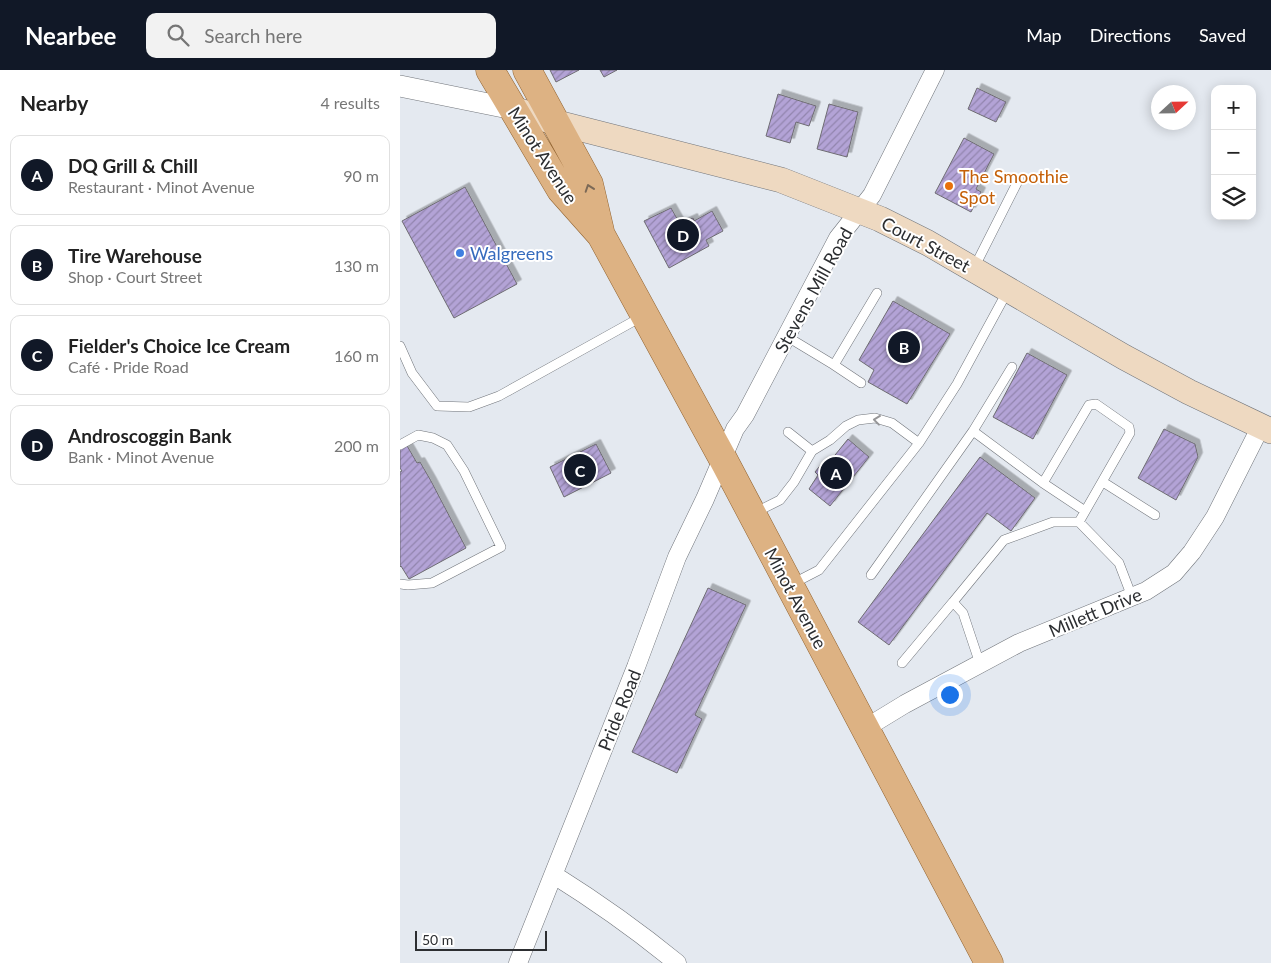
<!DOCTYPE html>
<html lang="en">
<head>
<meta charset="utf-8">
<style>
	:root { --surface:#fff; --page:#f2f2f2; --text:#222; --muted:#767676; --line:#e0e0e0; --accent:#111827 }
	body { margin:0; font-family:Lato,sans-serif; background:var(--page); color:var(--text) }
	.controls { position:absolute; right:15px; top:15px; display:grid; overflow:hidden; border-radius:10px; box-shadow:0 2px 12px #0003 }
	.controls button { width:45px; height:45px; display:grid; place-items:center; padding:0; border:0; border-bottom:1px solid var(--line); background:var(--surface); color:var(--text); font:25px sans-serif }
	.compass { position:absolute; left:751px; top:15px; width:45px; height:45px; border-radius:50%; background:var(--surface); box-shadow:0 2px 12px #0003; rotate:68deg }
	.scale { position:absolute; left:15px; bottom:12px; width:132px; box-sizing:border-box; padding-left:5px; border:2px solid #2c2e31; border-top:0; font-size:14px; line-height:18px; white-space:nowrap; color:#2c2e31; -webkit-text-stroke:4px #fff; paint-order:stroke }
	.you { position:absolute; left:549px; top:624px; width:18px; height:18px; margin:-12px; border:4px solid #fff; border-radius:50%; background:#1a73e8; box-shadow:0 0 0 8px #1a73e833 }
	.badge { display:grid; place-items:center; width:32px; height:32px; border-radius:50%; background:var(--accent); color:#fff; font-size:16px; font-weight:700 }
	.pin { position:absolute; translate:-50% -50%; border:2px solid #fff; box-shadow:0 1px 5px #0006 }
	.list { margin:0; padding:0; list-style:none }
	h2 { display:flex; justify-content:space-between; align-items:center; height:65px; margin:0; padding:0 20px; font-size:21px }
	h2 small { font-size:16px; font-weight:400; color:var(--muted) }
	.list li { display:grid; grid-template-columns:32px 1fr auto; gap:15px; align-items:center; box-sizing:border-box; height:80px; margin:0 10px 10px; padding:0 10px; border:1px solid var(--line); border-radius:10px }
	.list b { display:block; font-size:19px; white-space:nowrap }
	.list p { margin:0; font-size:16px; white-space:nowrap; color:var(--muted) }
	.list em { font-size:16px; font-style:normal; color:var(--muted) }
	.icon { flex:none; width:28px; height:28px; fill:none; stroke:currentColor; stroke-width:2; stroke-linecap:round; stroke-linejoin:round }
	.map { position:relative; flex:none; width:871px; height:893px; overflow:hidden }
	header { display:flex; align-items:center; gap:30px; box-sizing:border-box; height:70px; padding:0 25px; background:var(--accent); color:#fff }
	header strong { font-size:24px }
	nav { display:flex; gap:28px; margin-inline-start:auto; font-size:18px }
	.search { width:350px; height:45px; background:var(--page); display:flex; align-items:center; gap:12px; box-sizing:border-box; padding:0 18px; border-radius:10px; color:var(--muted); font-size:19px }
	main { display:flex }
	aside { flex:1; background:var(--surface) }
	.map>svg:first-child { display:block }
	.building { fill:url(#building-hatch); stroke:#6e6c72; filter:url(#shadow) }
	.lines { fill:none; stroke-linecap:round; stroke-linejoin:round }
	.service-casing { stroke:#70747a; stroke-width:10 }
	.minor-casing { stroke:#70747a; stroke-width:19 }
	.tertiary-casing { stroke:#70747a; stroke-width:22 }
	.secondary-casing { stroke:#70747a; stroke-width:26 }
	.primary-casing { stroke:#916330; stroke-width:29 }
	.service { stroke:#fff; stroke-width:9 }
	.minor { stroke:#fff; stroke-width:18 }
	.tertiary { stroke:#fff; stroke-width:21 }
	.secondary { stroke:#eed9c1; stroke-width:25 }
	.primary { stroke:#ddb283; stroke-width:28 }
	.oneway { stroke:#7c6956 }
	.oneway2 { stroke:#969698 }
	.food-dot { fill:#e8710a; stroke:#fff; stroke-width:2 }
	.shop-dot { fill:#3f7fe0; stroke:#fff; stroke-width:2 }
	.labels { text-anchor:middle; dominant-baseline:central; stroke-width:4; stroke-linejoin:round; paint-order:stroke }
	.street-label { font-size:18px; fill:#2c2e31; stroke:#fff }
	.food-label { font-size:18px; fill:#c56008; stroke:#fff; text-anchor:start }
	.shop-label { font-size:18px; fill:#366cbe; stroke:#fff; text-anchor:start }
</style>
</head>
<body>
<header>
<strong>Nearbee</strong>
<div class="search"><svg class="icon" aria-label="search" viewBox="0 0 24 24"><circle cx="10" cy="10" r="6"/><path d="M15 15l6 6"/></svg>Search here</div>
<nav><a>Map</a><a>Directions</a><a>Saved</a></nav>
</header>
<main>
<aside>
<h2>Nearby<small>4 results</small></h2>
<ul class="list">
<li><span class="badge">A</span><div><b>DQ Grill &amp; Chill</b><p>Restaurant · Minot Avenue</p></div><em>90 m</em></li>
<li><span class="badge">B</span><div><b>Tire Warehouse</b><p>Shop · Court Street</p></div><em>130 m</em></li>
<li><span class="badge">C</span><div><b>Fielder's Choice Ice Cream</b><p>Café · Pride Road</p></div><em>160 m</em></li>
<li><span class="badge">D</span><div><b>Androscoggin Bank</b><p>Bank · Minot Avenue</p></div><em>200 m</em></li>
</ul>
</aside>
<div class="map">
<svg width="871" height="893" viewBox="0 0 871 893">
	<defs>
		<pattern id="building-hatch" width="6" height="6" patternUnits="userSpaceOnUse" patternTransform="scale(1.25)"><rect width="6" height="6" fill="#b3a3d6"/><path d="M-1 1l2-2M0 6l6-6M5 7l2-2" fill="none" stroke="#9285ae"/></pattern>
		<filter id="shadow"><feDropShadow dx="4.5" dy="-4.5" stdDeviation="0" flood-color="#0004"/></filter>
	</defs>
	<rect width="100%" height="100%" fill="#e4e9f0"/>
	<!-- building -->
	<path class="building" d="M150,0H179L156,12Z
		M200,0H217L204,7Z
		M577,18L606,32L596,52L568,39Z
		M378,24L416,36L409,56L396,52L390,73L366,66Z
		M429,34L458,42L447,87L417,79Z
		M564,68L594,84L576,119L581,122L571,142L535,123Z
		M65,117L117,214L54,248L2,151Z
		M271,138L280,154L293,148L294,151L312,141L323,161L306,170L309,176L269,198L244,151Z
		M493,231L550,264L507,334L468,312L474,300L459,290Z
		M627,283L667,305L633,369L593,347Z
		M764,359L795,374L798,387L776,430L738,408Z
		M448,369L469,387L430,436L409,419L418,405L415,402L423,392L427,395Z
		M6,374L17,393L20,392L31,411L66,478L9,509L1,496L0,497V402L2,401L0,398V377Z
		M196,374L211,403L164,427L150,397Z
		M580,387L635,428L611,461L587,443L489,575L458,552Z
		M308,518L346,535L295,645L302,649L277,703L232,682Z"/>
	<g class="lines">
		<defs>
			<path id="service" d="M574,198L619,109
				M386,266L434,295L477,223
				M0,276L12,303L37,336L69,337L99,326L243,246
				M434,295L461,313
				M612,297L573,361L643,413L689,335L696,334L729,357L730,363L679,452
				M388,362L412,381
				M0,375L18,365L33,368L47,375L64,401L101,477L32,513L8,515L0,514
				M703,412L755,445
				M643,413L685,441
				M354,443L380,430L394,412L412,381L430,370L446,356L458,350L475,348L492,353L519,373
				M471,505L573,361
				M392,514L419,500L519,373L557,314L607,222
				M502,593L553,532
				M580,594L563,543L553,532L604,470L653,452H679L719,493L732,527"/>
			<path id="minor" d="M464,659L505,634L619,573L746,521L774,503L792,482L815,447L861,356
				M154,805C197,832 238,861 277,893
				M118,893L236,597L277,487L305,429L335,359L345,345L438,168L472,125L535,0"/>
			<path id="tertiary" d="M0,16L113,39"/>
			<path id="secondary" d="M113,39L154,52L381,110L480,149L528,173L724,287L789,322L871,361"/>
			<path id="primary" d="M90,0L161,120L201,165L323,389L589,893
				M127,0L189,114L200,161"/>
		</defs>
		<!-- service casing -->
		<use href="#service" class="service-casing"/>
		<!-- minor casing -->
		<use href="#minor" class="minor-casing"/>
		<!-- tertiary casing -->
		<use href="#tertiary" class="tertiary-casing"/>
		<!-- secondary casing -->
		<use href="#secondary" class="secondary-casing"/>
		<!-- primary casing -->
		<use href="#primary" class="primary-casing"/>
		<!-- service -->
		<use href="#service" class="service"/>
		<!-- minor -->
		<use href="#minor" class="minor"/>
		<!-- tertiary -->
		<use href="#tertiary" class="tertiary"/>
		<!-- secondary -->
		<use href="#secondary" class="secondary"/>
		<!-- primary -->
		<use href="#primary" class="primary"/>
	</g>
	<!-- one-way arrows -->
	<defs><path id="oneway-chevron" d="M-2-3.5L2.5 0L-2 3.5" fill="none" stroke-width="1.6" stroke-linecap="round" stroke-linejoin="round" transform="scale(1.25)"/></defs>
	<use class="oneway" href="#oneway-chevron" transform="translate(189 118) rotate(-109)"/>
	<use class="oneway2" href="#oneway-chevron" transform="translate(477 350) rotate(-173)"/>
	<!-- markers -->
	<circle class="food-dot" cx="549" cy="116" r="5"/>
	<circle class="shop-dot" cx="60" cy="183" r="5"/>
	<g class="labels">
		<!-- street labels -->
		<g class="street-label">
			<text transform="translate(143 85) rotate(57)">Minot Avenue</text>
			<text transform="translate(526 174) rotate(28)">Court Street</text>
			<text transform="translate(413 220) rotate(-61)">Stevens Mill Road</text>
			<text transform="translate(396 528) rotate(62)">Minot Avenue</text>
			<text transform="translate(695 542) rotate(-23)">Millett Drive</text>
			<text transform="translate(219 640) rotate(-68)">Pride Road</text>
		</g>
		<!-- food labels -->
		<g class="food-label">
			<text x="559" y="106">The Smoothie<tspan x="559" dy="21">Spot</tspan></text>
		</g>
		<!-- shop labels -->
		<g class="shop-label">
			<text x="70" y="183">Walgreens</text>
		</g>
	</g>
</svg>
<div class="controls">
<button>+</button>
<button>−</button>
<button><svg class="icon" aria-label="layers" viewBox="0 0 24 24"><path d="M12 4l9 5-9 5-9-5zM3 14l9 5 9-5"/></svg></button>
</div>
<svg class="compass" viewBox="-18 -18 36 36"><path d="M0-13l5 13h-10z" fill="#e53935"/><path d="M0 13l5-13h-10z" fill="#767676"/></svg>
<div class="scale">50 m</div>
<div class="you"></div>
<div class="pin badge" style="left:436px;top:403px">A</div>
<div class="pin badge" style="left:504px;top:277px">B</div>
<div class="pin badge" style="left:180px;top:400px">C</div>
<div class="pin badge" style="left:283px;top:165px">D</div>
</div>
</main>
</body>
</html>
